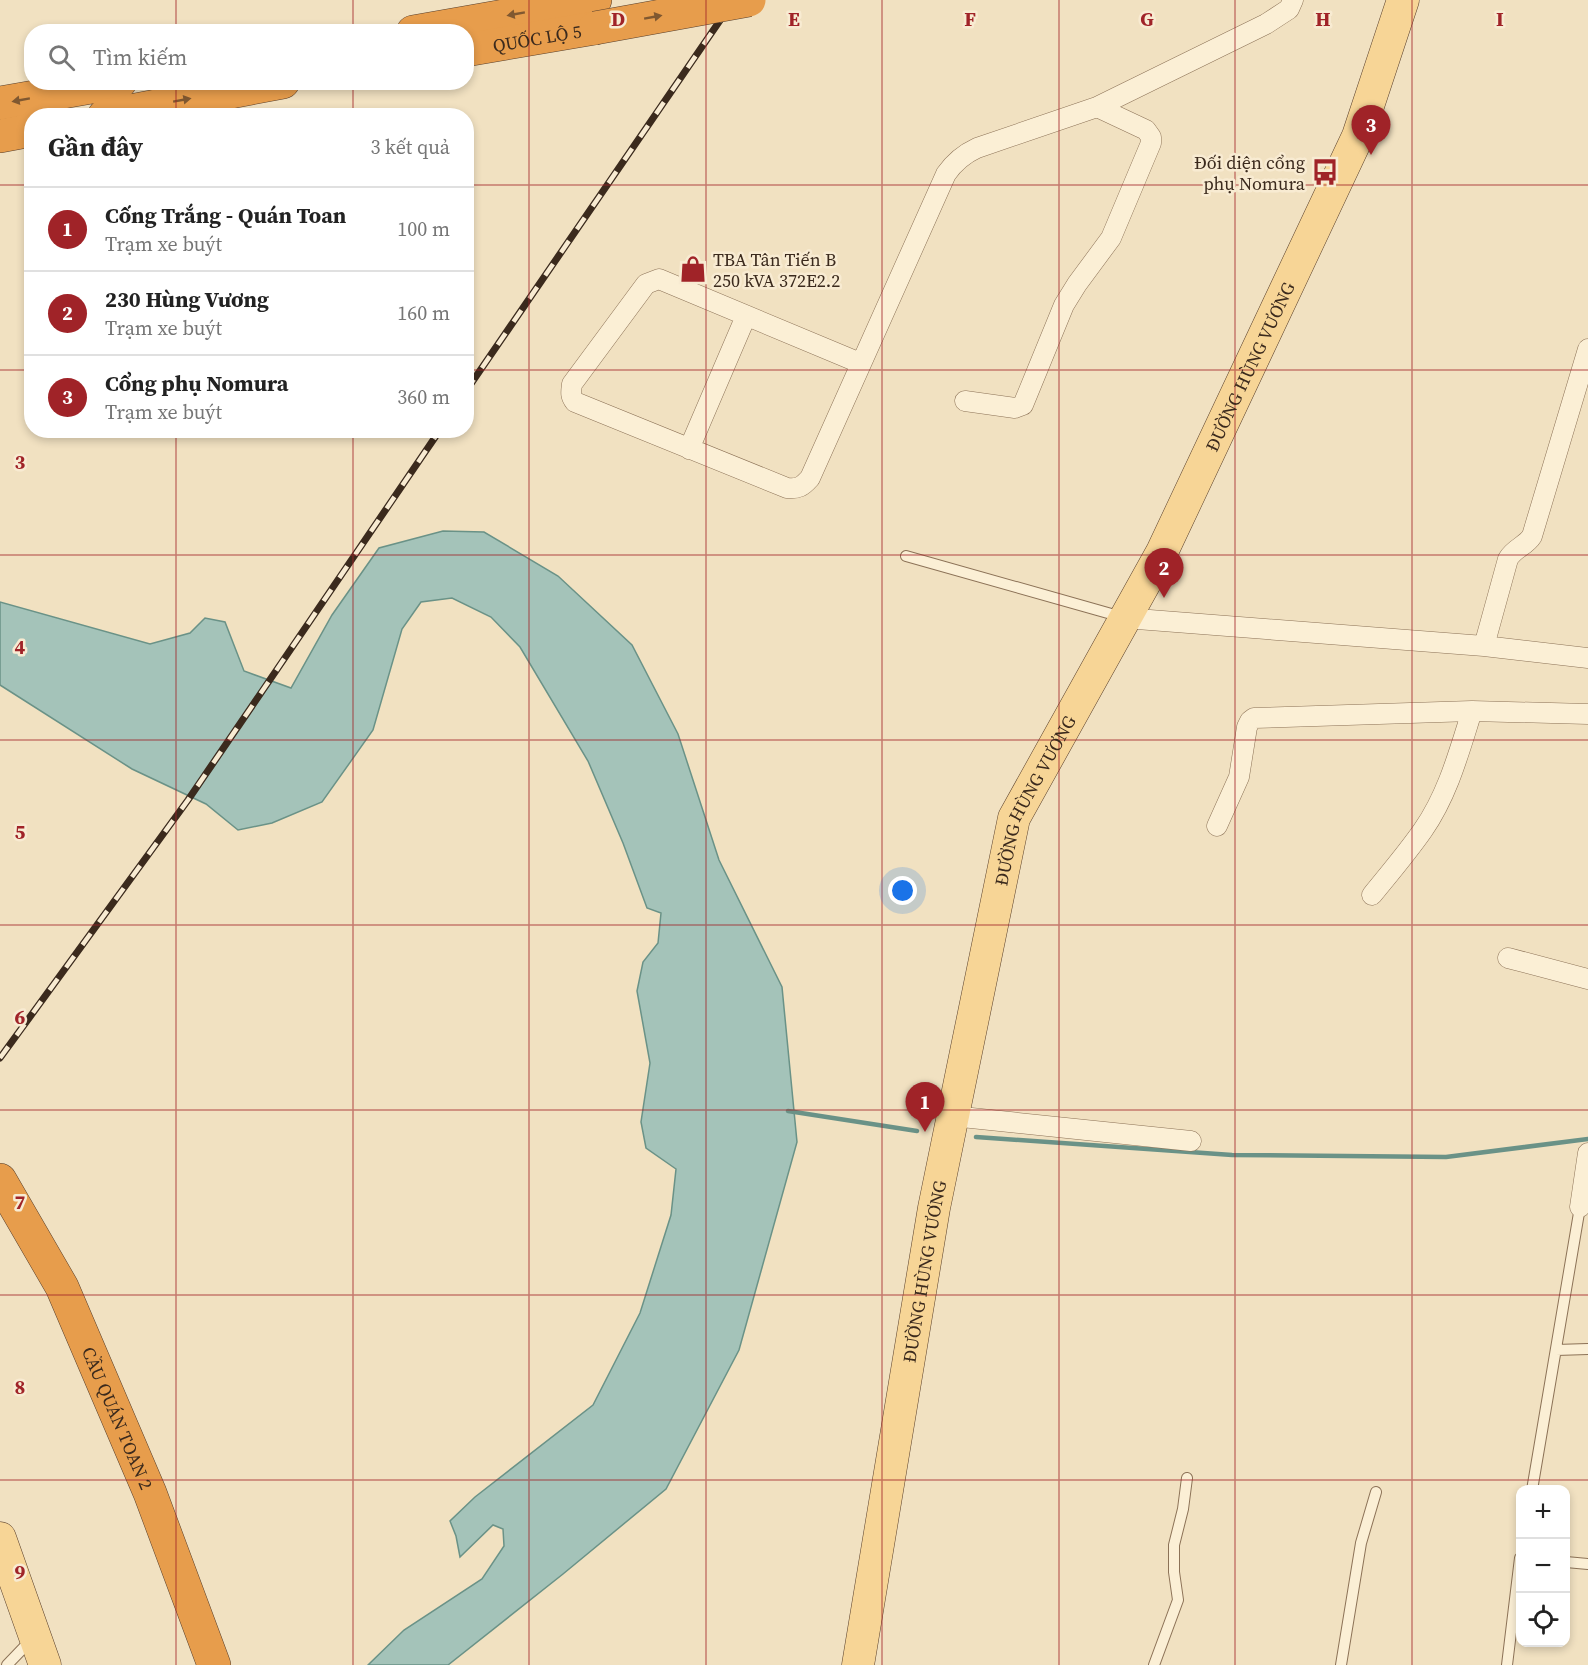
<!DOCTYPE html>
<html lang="vi">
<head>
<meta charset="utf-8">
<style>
	:root { --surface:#fff; --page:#f2f2f2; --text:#222; --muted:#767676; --line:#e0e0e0; --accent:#a02328 }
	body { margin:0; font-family:"Source Serif 4",serif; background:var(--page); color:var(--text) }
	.controls { position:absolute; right:18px; bottom:18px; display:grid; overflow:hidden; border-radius:12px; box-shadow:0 3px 9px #0003 }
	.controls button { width:54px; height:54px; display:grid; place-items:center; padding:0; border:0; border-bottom:2px solid var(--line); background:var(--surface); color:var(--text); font:30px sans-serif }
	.you { position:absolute; left:903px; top:891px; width:21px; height:21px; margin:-15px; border:4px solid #fff; border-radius:50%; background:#1a73e8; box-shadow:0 0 0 9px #1a73e833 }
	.badge { display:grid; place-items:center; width:39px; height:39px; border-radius:50%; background:var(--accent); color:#fff; font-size:20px; font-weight:700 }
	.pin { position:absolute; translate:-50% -50px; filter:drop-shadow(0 2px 3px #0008) }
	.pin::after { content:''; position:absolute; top:32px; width:21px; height:18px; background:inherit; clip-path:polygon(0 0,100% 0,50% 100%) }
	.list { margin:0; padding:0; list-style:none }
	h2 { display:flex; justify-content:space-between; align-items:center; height:78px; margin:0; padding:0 24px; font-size:26px }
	h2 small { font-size:20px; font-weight:400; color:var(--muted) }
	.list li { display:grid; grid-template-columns:39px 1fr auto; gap:18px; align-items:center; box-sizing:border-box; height:84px; padding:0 24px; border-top:2px solid var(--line) }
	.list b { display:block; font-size:22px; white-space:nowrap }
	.list p { margin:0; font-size:20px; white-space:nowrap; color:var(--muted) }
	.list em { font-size:20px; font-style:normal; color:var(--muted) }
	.icon { flex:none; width:33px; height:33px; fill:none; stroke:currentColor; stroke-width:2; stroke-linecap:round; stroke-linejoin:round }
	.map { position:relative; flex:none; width:1588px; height:1665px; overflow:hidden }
	.search { position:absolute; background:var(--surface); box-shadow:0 3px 9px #0003; left:24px; top:24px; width:450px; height:66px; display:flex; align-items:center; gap:15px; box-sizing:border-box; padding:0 21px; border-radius:24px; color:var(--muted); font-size:22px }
	.panel { position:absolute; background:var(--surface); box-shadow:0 3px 9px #0003; left:24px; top:108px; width:450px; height:330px; border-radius:24px }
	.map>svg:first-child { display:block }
	.water { fill:#a4c3b9; stroke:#6a9287; stroke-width:1.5 }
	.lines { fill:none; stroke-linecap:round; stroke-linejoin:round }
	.stream { stroke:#6a9287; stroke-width:4.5 }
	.lane-casing { stroke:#8c7257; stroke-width:12 }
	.street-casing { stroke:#8c7257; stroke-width:21 }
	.primary-casing { stroke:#5a402c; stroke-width:33 }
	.highway-casing { stroke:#5a402c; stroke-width:34 }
	.lane { stroke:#fbefd5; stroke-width:10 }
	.street { stroke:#fbefd5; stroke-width:20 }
	.primary { stroke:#f7d596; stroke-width:32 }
	.highway { stroke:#e79d4c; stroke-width:33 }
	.rail-casing { stroke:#3b2a1d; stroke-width:7 }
	.rail { stroke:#f8ebd2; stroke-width:4.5; stroke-dasharray:14; stroke-linecap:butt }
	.highway-bridge-casing { stroke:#5a402c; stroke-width:34; stroke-linecap:butt }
	.highway-bridge { stroke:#e79d4c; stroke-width:33 }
	.oneway { fill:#805830 }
	.grid { fill:none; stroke:#a02328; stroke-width:1.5; stroke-opacity:0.55 }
	.labels { text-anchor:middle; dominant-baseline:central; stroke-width:5; stroke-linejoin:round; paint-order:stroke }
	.street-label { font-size:18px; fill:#3b2a1d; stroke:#f8ebd2 }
	.poi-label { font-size:18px; fill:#3b2a1d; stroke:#f8ebd2; text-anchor:end }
	.grid-label { font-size:20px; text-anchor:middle; font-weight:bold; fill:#a02328; stroke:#f8ebd2; stroke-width:5; stroke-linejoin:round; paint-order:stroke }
</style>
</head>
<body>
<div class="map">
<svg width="1588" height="1665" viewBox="0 0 1588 1665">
	<rect width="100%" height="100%" fill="#f1e1c1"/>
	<!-- water -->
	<path class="water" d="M443,531L484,532L558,576L632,645L678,734L719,860L782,987L797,1142L739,1350L666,1489L563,1574L448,1665H368L404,1630L482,1579L504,1546L503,1529L493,1525L460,1557L456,1536L450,1521L475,1497L593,1405L640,1313L671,1215L676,1169L646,1148L641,1122L650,1063L637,991L643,962L658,943L661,913L647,908L623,843L588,761L520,647L491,617L452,598L421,602L402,629L373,730L322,802L272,823L238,830L206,804L132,769L0,685V602L150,644L190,633L205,618L225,622L244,671L291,688L332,615L379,548Z"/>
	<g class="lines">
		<!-- stream -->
		<path class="stream" d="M788,1111L917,1131
			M976,1137L1232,1155L1446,1157L1588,1139"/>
		<defs>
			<path id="lane" d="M906,556L1122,617
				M1556,1350L1588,1349
				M1532,1490L1580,1207
				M1566,1562L1588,1564
				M7,1665L31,1640
				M1154,1665L1178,1600L1174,1572V1545L1183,1509L1187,1478
				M1341,1665L1361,1543L1376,1492
				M1507,1665L1520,1558"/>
			<path id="street" d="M860,363L659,279L646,284L572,384C571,392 570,396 575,402L787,488C798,489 802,487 810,478L946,174C955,161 964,154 977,148L1097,107L1266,24L1289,9L1293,0
				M965,401L1015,408L1023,405L1064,305L1077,284L1111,238L1151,143V137L1146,130L1097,107
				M689,449L746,316
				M1124,618L1484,646L1588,658
				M1484,646L1508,559C1514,548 1526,546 1532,536L1588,349
				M1217,826L1239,777L1247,727L1250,721L1254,718L1472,711L1588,714
				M1372,895C1389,874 1407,853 1423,830C1448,794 1459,752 1472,711
				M1508,958L1588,979
				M952,1116L1191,1141
				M1580,1207L1588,1153"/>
			<g id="primary">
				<path d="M0,1538L45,1665"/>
				<path id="s1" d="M858,1665L934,1208L1014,818L1162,552L1358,136L1403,0"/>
			</g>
			<g id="highway">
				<path d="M413,32L595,0"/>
				<path id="s2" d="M466,50L595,28"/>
				<path d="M0,103L120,82"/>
				<path d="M104,116L283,82"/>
				<path d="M0,136L32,130"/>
				<path id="s3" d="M0,1180L62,1287L150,1493L214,1665"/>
			</g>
		</defs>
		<!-- lane casing -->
		<use href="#lane" class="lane-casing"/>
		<!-- street casing -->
		<use href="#street" class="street-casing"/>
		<!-- primary casing -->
		<use href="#primary" class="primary-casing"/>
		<!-- highway casing -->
		<use href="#highway" class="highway-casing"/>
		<!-- lane -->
		<use href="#lane" class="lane"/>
		<!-- street -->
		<use href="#street" class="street"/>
		<!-- primary -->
		<use href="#primary" class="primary"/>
		<!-- highway -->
		<use href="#highway" class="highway"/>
		<defs>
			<path id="rail" d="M466,391L734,0
				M0,1058L188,800L440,430"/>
		</defs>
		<!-- rail casing -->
		<use href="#rail" class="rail-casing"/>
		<!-- rail -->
		<use href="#rail" class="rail"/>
		<defs>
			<path id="highway-bridge" d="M595,28L749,0"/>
		</defs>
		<!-- highway-bridge casing -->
		<use href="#highway-bridge" class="highway-bridge-casing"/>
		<!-- highway-bridge -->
		<use href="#highway-bridge" class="highway-bridge"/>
	</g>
	<!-- one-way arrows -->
	<defs><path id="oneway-solid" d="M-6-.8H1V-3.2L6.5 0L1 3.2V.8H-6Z" transform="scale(1.5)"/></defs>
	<g class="oneway">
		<use href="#oneway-solid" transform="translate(516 14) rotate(170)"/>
		<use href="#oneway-solid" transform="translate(653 17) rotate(-10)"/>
		<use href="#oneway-solid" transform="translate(21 100) rotate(170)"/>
		<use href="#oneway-solid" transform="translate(182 100) rotate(-10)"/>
	</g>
	<!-- grid -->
	<path class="grid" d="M176,0V32M353,0V32M529,0V1665M706,0V1665M882,0V1665M1059,0V1665M1235,0V1665M1412,0V1665M176,82V116M353,82V116M0,185H32M466,185H1588M0,370H32M466,370H1588M176,430V1665M353,430V1665M0,555H1588M0,740H1588M0,925H1588M0,1110H1588M0,1295H1588M0,1480H1588"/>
	<!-- icons -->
	<defs>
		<symbol id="bus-bare" viewBox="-9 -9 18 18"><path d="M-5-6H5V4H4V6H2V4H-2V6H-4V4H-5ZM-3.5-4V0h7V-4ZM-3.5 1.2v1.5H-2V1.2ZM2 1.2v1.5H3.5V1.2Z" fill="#a02328" stroke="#f8ebd2" stroke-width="2.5" paint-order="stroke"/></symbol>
		<symbol id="shop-bare" viewBox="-9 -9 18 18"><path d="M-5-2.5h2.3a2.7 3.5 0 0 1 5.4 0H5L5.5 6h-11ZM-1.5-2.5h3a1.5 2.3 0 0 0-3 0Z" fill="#a02328" stroke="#f8ebd2" stroke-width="2.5" paint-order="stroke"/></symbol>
	</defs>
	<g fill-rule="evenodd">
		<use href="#bus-bare" x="1306" y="153" width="38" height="38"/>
		<use href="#shop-bare" x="674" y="250" width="38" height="38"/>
	</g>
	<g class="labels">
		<!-- street labels -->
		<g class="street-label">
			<text stroke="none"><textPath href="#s2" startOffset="72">QUỐC LỘ 5</textPath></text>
			<text stroke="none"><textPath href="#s1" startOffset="1371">ĐƯỜNG HÙNG VƯƠNG</textPath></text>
			<text stroke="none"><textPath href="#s1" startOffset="885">ĐƯỜNG HÙNG VƯƠNG</textPath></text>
			<text stroke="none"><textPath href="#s1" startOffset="399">ĐƯỜNG HÙNG VƯƠNG</textPath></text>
			<text stroke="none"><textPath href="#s3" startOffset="266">CẦU QUÁN TOAN 2</textPath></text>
		</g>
		<!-- poi labels -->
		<g class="poi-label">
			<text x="1305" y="162">Đối diện cổng<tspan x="1305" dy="21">phụ Nomura</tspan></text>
			<text x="713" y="259" text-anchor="start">TBA Tân Tiến B<tspan x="713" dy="21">250 kVA 372E2.2</tspan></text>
		</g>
	</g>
	<g class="grid-label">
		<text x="618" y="26">D</text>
		<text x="794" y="26">E</text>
		<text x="970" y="26">F</text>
		<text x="1147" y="26">G</text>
		<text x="1323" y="26">H</text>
		<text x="1500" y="26">I</text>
		<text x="20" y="469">3</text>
		<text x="20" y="654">4</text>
		<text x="20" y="839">5</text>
		<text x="20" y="1024">6</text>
		<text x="20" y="1209">7</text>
		<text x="20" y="1394">8</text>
		<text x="20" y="1579">9</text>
	</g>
</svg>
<div class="controls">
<button>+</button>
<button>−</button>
<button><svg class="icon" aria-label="locate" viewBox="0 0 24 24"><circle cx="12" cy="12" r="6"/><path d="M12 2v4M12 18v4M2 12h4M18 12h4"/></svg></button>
</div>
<div class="you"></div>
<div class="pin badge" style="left:925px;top:1132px">1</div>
<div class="pin badge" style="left:1164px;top:598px">2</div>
<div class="pin badge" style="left:1371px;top:155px">3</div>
<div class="search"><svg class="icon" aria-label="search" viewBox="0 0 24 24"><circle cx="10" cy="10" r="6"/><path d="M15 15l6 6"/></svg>Tìm kiếm</div>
<section class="panel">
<h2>Gần đây<small>3 kết quả</small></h2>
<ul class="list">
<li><span class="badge">1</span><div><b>Cống Trắng - Quán Toan</b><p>Trạm xe buýt</p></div><em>100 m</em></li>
<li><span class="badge">2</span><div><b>230 Hùng Vương</b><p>Trạm xe buýt</p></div><em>160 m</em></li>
<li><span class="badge">3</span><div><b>Cổng phụ Nomura</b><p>Trạm xe buýt</p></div><em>360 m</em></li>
</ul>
</section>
</div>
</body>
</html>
